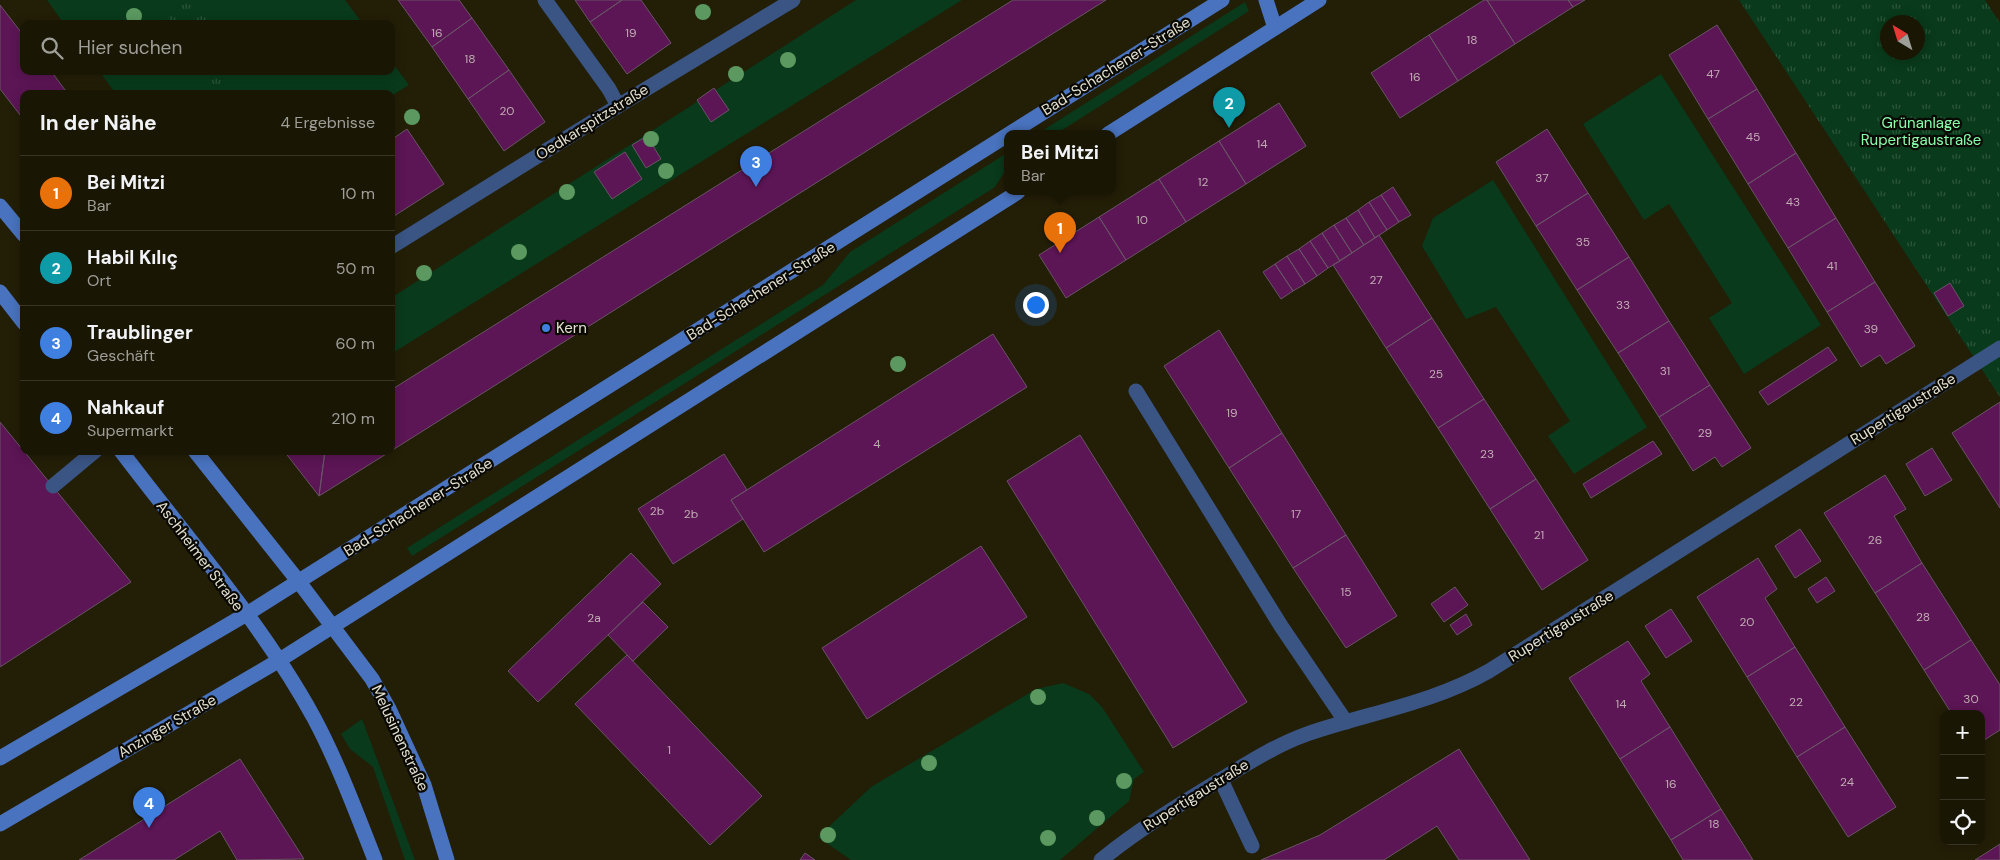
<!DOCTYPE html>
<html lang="de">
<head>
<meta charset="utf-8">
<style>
	:root { --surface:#1a1604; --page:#272313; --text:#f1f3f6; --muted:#9f9f9a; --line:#383526; --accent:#1a73e8 }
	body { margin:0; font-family:"DM Sans",sans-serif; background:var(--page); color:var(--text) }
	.controls { position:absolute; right:15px; bottom:15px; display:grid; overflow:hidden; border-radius:10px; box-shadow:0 2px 12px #0003 }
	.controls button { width:45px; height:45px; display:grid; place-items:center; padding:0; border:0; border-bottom:1px solid var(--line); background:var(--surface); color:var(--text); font:25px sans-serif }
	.compass { position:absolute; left:1880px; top:15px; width:45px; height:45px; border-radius:50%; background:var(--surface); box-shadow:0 2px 12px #0003; rotate:322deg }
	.you { position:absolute; left:1035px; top:304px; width:18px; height:18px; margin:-12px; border:4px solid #fff; border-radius:50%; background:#1a73e8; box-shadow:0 0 0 8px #1a73e833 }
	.badge { display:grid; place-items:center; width:32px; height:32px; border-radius:50%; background:var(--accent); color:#fff; font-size:16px; font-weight:700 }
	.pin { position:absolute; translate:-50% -41px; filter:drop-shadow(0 1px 2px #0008) }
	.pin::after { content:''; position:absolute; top:26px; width:18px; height:15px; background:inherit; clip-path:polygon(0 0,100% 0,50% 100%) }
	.popup { position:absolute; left:1004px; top:130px; width:112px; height:65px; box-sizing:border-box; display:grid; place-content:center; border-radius:10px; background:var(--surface); filter:drop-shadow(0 1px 4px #0005); font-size:16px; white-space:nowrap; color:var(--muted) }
	.popup b { font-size:19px; color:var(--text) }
	.popup::after { content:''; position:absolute; left:50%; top:100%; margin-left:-10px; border:10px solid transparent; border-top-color:var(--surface) }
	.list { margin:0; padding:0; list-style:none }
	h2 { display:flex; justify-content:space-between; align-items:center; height:65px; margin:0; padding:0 20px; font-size:21px }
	h2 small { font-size:16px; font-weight:400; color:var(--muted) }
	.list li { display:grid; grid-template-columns:32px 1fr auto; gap:15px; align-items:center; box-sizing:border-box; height:75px; padding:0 20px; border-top:1px solid var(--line) }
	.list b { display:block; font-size:19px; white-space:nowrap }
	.list p { margin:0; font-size:16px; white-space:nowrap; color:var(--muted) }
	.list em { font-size:16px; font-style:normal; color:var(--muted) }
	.icon { flex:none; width:28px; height:28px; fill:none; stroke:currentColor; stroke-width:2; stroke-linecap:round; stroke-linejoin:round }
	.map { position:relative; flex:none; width:2000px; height:860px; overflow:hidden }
	.search { position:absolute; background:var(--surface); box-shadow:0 2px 12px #0003; left:20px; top:20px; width:375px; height:55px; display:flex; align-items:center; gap:12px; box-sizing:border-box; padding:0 18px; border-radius:10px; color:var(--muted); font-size:19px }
	.panel { position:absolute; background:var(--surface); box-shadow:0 2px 12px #0003; left:20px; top:90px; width:375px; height:365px; border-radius:10px }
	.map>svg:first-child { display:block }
	.grass { fill:#093a1b }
	.park { fill:url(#park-tufts); fill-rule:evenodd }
	.building { fill:#5c1555; stroke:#695466 }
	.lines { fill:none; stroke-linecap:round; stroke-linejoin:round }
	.lane { stroke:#3a5584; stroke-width:15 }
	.street { stroke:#3a5584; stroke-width:15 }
	.secondary { stroke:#4973bf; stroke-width:15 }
	.tree { fill:#5b9960 }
	.shop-dot { fill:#3f7fe0; stroke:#0a0802; stroke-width:2 }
	.labels { text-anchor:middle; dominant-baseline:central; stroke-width:4.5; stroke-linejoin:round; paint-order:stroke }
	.number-label { font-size:12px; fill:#c0adb2 }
	.street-label { font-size:15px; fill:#e2e0d1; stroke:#0a0802 }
	.park-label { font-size:15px; fill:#89feaa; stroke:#0a0802 }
	.poi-label { font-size:15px; fill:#e2e0d1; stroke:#0a0802; text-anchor:start }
</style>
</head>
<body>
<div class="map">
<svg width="2000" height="860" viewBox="0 0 2000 860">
	<defs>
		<pattern id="park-tufts" width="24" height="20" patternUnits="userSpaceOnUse" patternTransform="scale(1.25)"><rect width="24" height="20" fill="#093a1b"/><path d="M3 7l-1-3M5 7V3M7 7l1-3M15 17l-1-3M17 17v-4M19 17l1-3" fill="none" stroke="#2d563b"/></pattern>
	</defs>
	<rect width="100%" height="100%" fill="#231e06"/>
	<!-- grass -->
	<path class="grass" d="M47,0H345L363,24H64Z
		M856,0H962L391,354V298Z
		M1245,2L1249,11L1056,134H1037Z
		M391,61L409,85L391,96V94H116L99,71H391Z
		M1661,74L1821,325L1744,374L1709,318L1732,303L1669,204L1644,220L1583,124Z
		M1007,153V168L995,187L412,556L407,548L823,285L850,252Z
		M1493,180L1647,427L1574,474L1548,436L1570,421L1496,307L1466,319L1422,246L1433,218Z
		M1063,683L1089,694L1102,707L1144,772L1134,779L1129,801L1060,860H851L818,837L871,787L1036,689Z
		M362,719L415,860H405L373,767L350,749L341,734Z"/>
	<!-- park -->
	<path class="park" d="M157,0H206L222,24H172Z
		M1739,0H1985L2000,23V397ZM1888,22H1918V52H1888Z
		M202,71H249L216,93Z"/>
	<!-- building -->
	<path class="building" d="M398,0H459L472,18L432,47Z
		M575,0H622L590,22Z
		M622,0H641L671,43L627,74L590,22Z
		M1013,0H1106L391,451V390Z
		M1484,0H1487L1515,44L1458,81L1429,35Z
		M1487,0H1568L1573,7L1515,44Z
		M1568,0H1585L1573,7Z
		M0,5L24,36V71H51L68,94H24V120L0,89Z
		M472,18L509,70L468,99L432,47Z
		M1717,25L1757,89L1708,119L1669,55Z
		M1429,35L1458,81L1400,118L1371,73Z
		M509,70L545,122L504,151L468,99Z
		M714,88L729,110L711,122L697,100Z
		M1757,89L1796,153L1748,184L1708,119Z
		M1279,103L1306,146L1246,184L1219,141Z
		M407,129L444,184L391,218V140Z
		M1547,129L1588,193L1536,226L1496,162Z
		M647,136L661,159L646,168L632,145Z
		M1219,141L1246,184L1186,222L1159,179Z
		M625,152L642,179L612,199L594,172Z
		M1796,153L1836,218L1788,248L1748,184Z
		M1159,179L1186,222L1126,260L1099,217Z
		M1393,187L1411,215L1399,222L1381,195Z
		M1588,193L1629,257L1577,290L1536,226Z
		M1381,195L1399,222L1387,230L1369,202Z
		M1369,202L1387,230L1375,238L1358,210Z
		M1358,210L1375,238L1364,245L1346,218Z
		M1099,217L1126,260L1066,298L1039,255Z
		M1346,218L1364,245L1352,253L1334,225Z
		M1836,218L1875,282L1827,312L1788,248Z
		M1334,225L1352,253L1340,261L1322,233Z
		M1322,233L1340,261L1328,268L1310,241Z
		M1379,235L1432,318L1386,348L1333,265Z
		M1310,241L1328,268L1317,276L1299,249Z
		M1299,249L1317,276L1305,284L1287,256Z
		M1287,256L1305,284L1293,291L1275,264Z
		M1629,257L1669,321L1618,353L1577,290Z
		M1275,264L1293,291L1281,299L1263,272Z
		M1875,282L1915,346L1886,364L1880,355L1861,367L1827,312Z
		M1950,283L1964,306L1948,316L1934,293Z
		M1432,318L1484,399L1438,428L1386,348Z
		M1669,321L1710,385L1659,417L1618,353Z
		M1219,330L1282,433L1229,468L1164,366Z
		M993,334L1027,387L764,552L731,500Z
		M1828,347L1837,360L1768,405L1759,392Z
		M1710,385L1751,448L1722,467L1715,457L1693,471L1659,417Z
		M1484,399L1536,479L1490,509L1438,428Z
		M2000,402V508L1952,433Z
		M0,422L131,582L0,667Z
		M1282,433L1346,535L1293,568L1229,468Z
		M1080,435L1247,702L1173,748L1007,481Z
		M1653,441L1662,454L1591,498L1583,484Z
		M1932,448L1952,480L1925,496L1906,464Z
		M284,451H325L319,496Z
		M325,451H391L319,496Z
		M724,454L747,490L731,500L743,519L673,564L638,509Z
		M1885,475L1906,509L1894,516L1922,563L1875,593L1824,513Z
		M1536,479L1588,560L1542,590L1490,509Z
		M1800,529L1821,561L1795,578L1775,546Z
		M1346,535L1397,616L1346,648L1293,568Z
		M981,546L1027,617L867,719L822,648Z
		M631,553L661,584L538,702L508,671Z
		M1758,558L1777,589L1765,598L1795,647L1747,677L1697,597Z
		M1922,563L1971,640L1924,670L1875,593Z
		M1826,577L1835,591L1817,603L1808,589Z
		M1455,587L1468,605L1444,622L1431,604Z
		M643,602L668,627L633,661L608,635Z
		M1671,609L1692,641L1666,658L1645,626Z
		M1466,614L1472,625L1457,635L1450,625Z
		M1971,640L2000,685V730L1981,742V714H1952L1924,670Z
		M1628,641L1650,674L1641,681L1670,727L1620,759L1569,678Z
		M1795,647L1845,727L1797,757L1747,677Z
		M627,655L762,796L710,845L575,704Z
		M1670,727L1721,809L1671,840L1620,759Z
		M1845,727L1896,807L1848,837L1797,757Z
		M1459,749L1530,860H1459L1437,826L1384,860H1261L1320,835Z
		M240,759L304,859L237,860L220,831L174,860H79Z
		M1721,809L1753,860H1683L1671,840Z
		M2000,844V860H1975Z
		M805,853L815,860H800Z"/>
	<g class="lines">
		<!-- lane -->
		<path class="lane" d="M1136,391L1281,626L1346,722
			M53,486L95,451
			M1221,780L1252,846"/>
		<!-- street -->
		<path class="street" d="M545,0L609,89L618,106
			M391,247L618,106L793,0
			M1101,860C1139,829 1179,805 1220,780C1248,763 1276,745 1307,734C1368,713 1433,703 1489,671L2000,348"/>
		<!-- secondary -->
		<path class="secondary" d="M1266,0L1275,28
			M1108,134L1319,0
			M0,206L24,235
			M0,292L24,323
			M121,451C186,537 262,623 314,718C338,763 356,812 375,860
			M195,451L299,582L372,679L389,709L424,785L447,860
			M0,758L245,615L1222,0
			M0,824L278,661L1018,192"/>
	</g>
	<!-- trees -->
	<g class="tree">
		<circle cx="703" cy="12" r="8"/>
		<circle cx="134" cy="16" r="8"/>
		<circle cx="788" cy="60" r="8"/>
		<circle cx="736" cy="74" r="8"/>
		<circle cx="412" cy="117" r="8"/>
		<circle cx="651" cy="139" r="8"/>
		<circle cx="666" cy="171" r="8"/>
		<circle cx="567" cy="192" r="8"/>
		<circle cx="519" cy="252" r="8"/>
		<circle cx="424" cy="273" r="8"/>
		<circle cx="898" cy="364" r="8"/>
		<circle cx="1038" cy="697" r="8"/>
		<circle cx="929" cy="763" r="8"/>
		<circle cx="1124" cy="781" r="8"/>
		<circle cx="1097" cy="818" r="8"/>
		<circle cx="828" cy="835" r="8"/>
		<circle cx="1048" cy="838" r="8"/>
	</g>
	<!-- markers -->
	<circle class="shop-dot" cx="546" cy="328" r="5"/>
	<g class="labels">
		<!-- number labels -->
		<g class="number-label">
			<text x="437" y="33">16</text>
			<text x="631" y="33">19</text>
			<text x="1472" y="40">18</text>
			<text x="470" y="59">18</text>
			<text x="1713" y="74">47</text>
			<text x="1415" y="77">16</text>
			<text x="507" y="111">20</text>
			<text x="1753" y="137">45</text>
			<text x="1262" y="144">14</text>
			<text x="1542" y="178">37</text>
			<text x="1203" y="182">12</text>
			<text x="1793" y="202">43</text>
			<text x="1142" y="220">10</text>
			<text x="1583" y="242">35</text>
			<text x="1832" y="266">41</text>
			<text x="1376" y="280">27</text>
			<text x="1623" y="305">33</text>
			<text x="1871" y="329">39</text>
			<text x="1665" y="371">31</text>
			<text x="1436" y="374">25</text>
			<text x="1232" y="413">19</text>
			<text x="1705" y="433">29</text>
			<text x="877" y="444">4</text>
			<text x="1487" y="454">23</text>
			<text x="657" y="511">2b</text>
			<text x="691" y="514">2b</text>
			<text x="1296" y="514">17</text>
			<text x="1539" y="535">21</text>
			<text x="1875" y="540">26</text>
			<text x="1346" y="592">15</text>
			<text x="1923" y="617">28</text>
			<text x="594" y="618">2a</text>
			<text x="1747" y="622">20</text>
			<text x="1971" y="699">30</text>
			<text x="1796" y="702">22</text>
			<text x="1621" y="704">14</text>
			<text x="669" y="750">1</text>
			<text x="1847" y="782">24</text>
			<text x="1671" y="784">16</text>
			<text x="1714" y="824">18</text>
		</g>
		<!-- street labels -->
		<g class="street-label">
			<text transform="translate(1116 66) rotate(-32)">Bad-Schachener-Straße</text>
			<text transform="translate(592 122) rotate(-32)">Oedkarspitzstraße</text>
			<text transform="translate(761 291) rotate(-32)">Bad-Schachener-Straße</text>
			<text transform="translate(1903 409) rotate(-32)">Rupertigaustraße</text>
			<text transform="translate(418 507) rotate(-32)">Bad-Schachener-Straße</text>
			<text transform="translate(200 556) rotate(53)">Aschheimer Straße</text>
			<text transform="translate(1561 626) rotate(-32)">Rupertigaustraße</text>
			<text transform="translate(167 726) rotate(-30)">Anzinger Straße</text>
			<text transform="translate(400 738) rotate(65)">Melusinenstraße</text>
			<text transform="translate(1196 795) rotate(-32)">Rupertigaustraße</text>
		</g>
		<!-- park labels -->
		<g class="park-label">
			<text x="1921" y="123">Grünanlage<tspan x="1921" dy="17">Rupertigaustraße</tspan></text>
		</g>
		<!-- poi labels -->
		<g class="poi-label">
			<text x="556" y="328">Kern</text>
		</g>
	</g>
</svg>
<div class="controls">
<button>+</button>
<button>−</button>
<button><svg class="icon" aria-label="locate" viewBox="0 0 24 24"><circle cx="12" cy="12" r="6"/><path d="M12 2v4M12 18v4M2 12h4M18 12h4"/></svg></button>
</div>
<svg class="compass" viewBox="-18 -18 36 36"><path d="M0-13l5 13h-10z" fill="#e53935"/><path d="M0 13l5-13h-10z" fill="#9f9f9a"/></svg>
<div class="you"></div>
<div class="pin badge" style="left:1060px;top:253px;background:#e8710a">1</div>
<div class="popup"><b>Bei Mitzi</b>Bar</div>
<div class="pin badge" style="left:1229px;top:128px;background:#0f9aa8">2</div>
<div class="pin badge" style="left:756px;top:187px;background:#3f7fe0">3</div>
<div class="pin badge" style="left:149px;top:828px;background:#3f7fe0">4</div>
<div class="search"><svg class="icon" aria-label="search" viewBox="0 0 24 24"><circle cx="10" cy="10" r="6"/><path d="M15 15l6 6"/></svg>Hier suchen</div>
<section class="panel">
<h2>In der Nähe<small>4 Ergebnisse</small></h2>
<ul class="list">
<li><span class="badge" style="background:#e8710a">1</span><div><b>Bei Mitzi</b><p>Bar</p></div><em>10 m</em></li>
<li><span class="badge" style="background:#0f9aa8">2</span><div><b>Habil Kılıç</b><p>Ort</p></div><em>50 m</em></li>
<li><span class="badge" style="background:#3f7fe0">3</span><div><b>Traublinger</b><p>Geschäft</p></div><em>60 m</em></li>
<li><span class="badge" style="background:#3f7fe0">4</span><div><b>Nahkauf</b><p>Supermarkt</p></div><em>210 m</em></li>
</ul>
</section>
</div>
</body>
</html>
